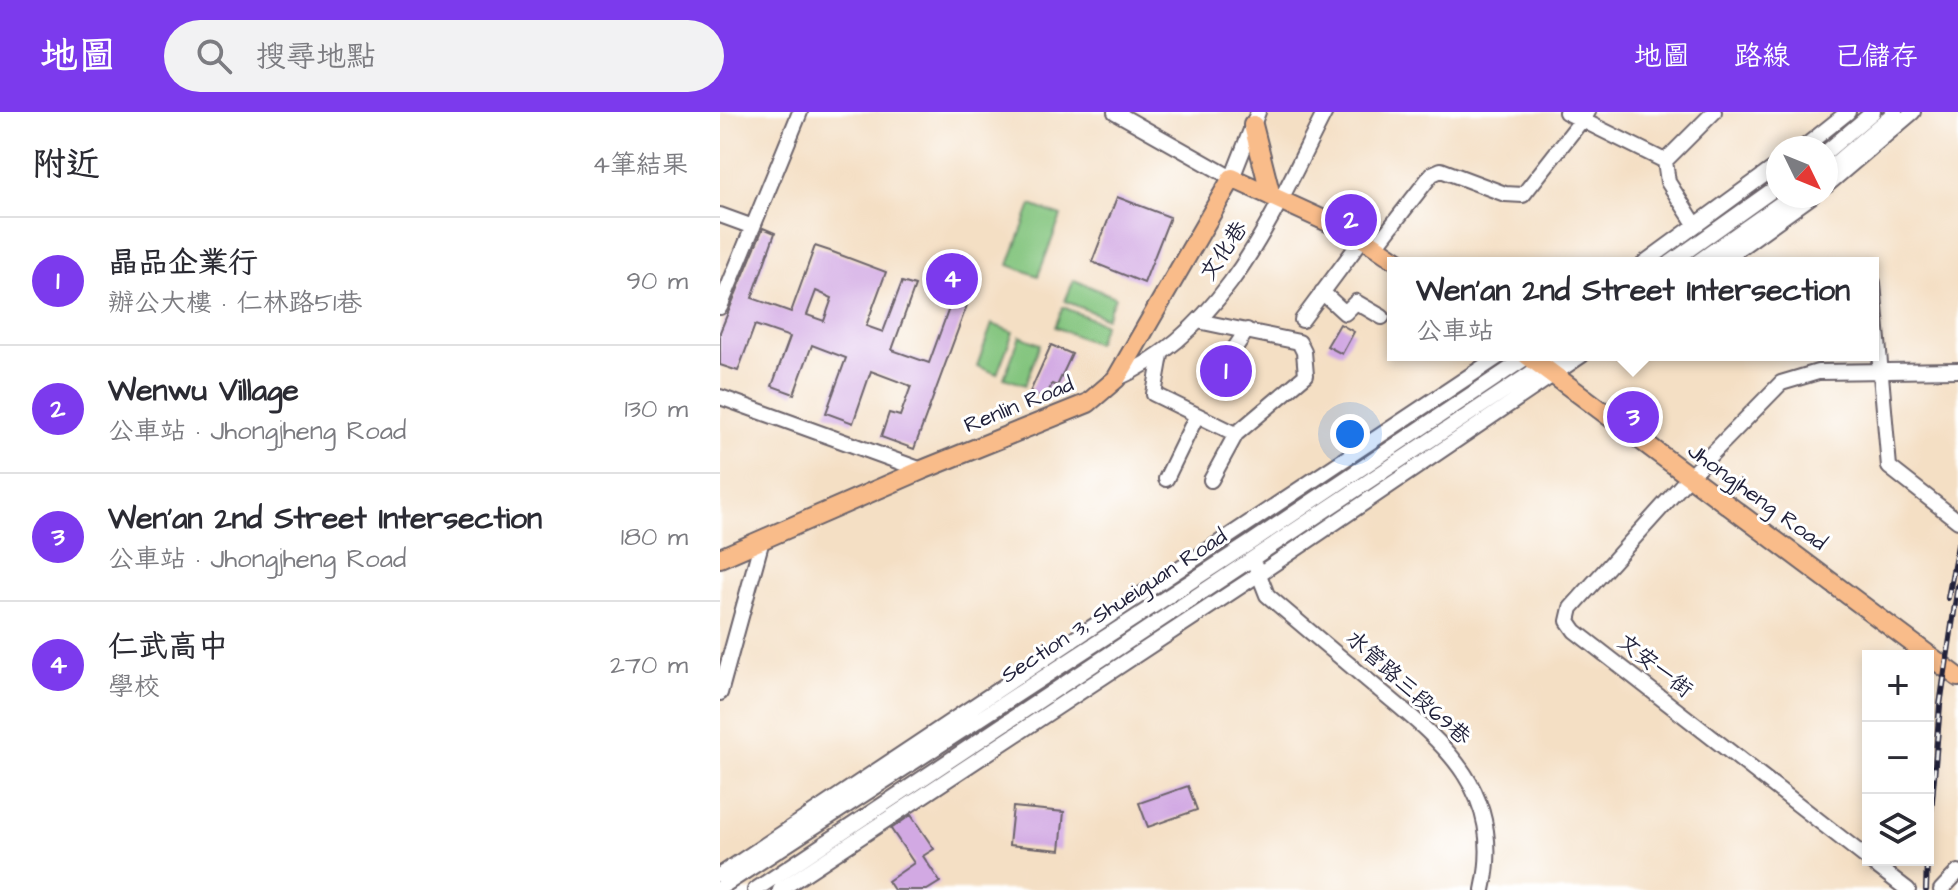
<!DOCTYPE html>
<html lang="zh-TW">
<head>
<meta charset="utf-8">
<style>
	:root { --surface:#fff; --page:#f2f2f3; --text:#2b2b33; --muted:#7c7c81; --line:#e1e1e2; --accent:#7c3aed }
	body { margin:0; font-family:"Architects Daughter","LXGW WenKai TC",sans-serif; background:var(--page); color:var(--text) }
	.controls { position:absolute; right:24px; bottom:24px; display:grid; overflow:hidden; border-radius:0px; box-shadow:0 4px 12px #0003 }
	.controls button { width:72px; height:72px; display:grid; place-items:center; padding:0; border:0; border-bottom:2px solid var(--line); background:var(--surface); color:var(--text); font:40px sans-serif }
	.compass { position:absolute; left:1046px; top:24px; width:72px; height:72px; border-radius:50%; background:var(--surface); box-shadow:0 4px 12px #0003; rotate:133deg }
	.you { position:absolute; left:630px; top:322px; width:28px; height:28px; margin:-20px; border:6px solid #fff; border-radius:50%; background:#1a73e8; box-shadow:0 0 0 12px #1a73e833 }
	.badge { display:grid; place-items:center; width:52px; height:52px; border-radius:50%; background:var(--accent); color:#fff; font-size:26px; font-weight:700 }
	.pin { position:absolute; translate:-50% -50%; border:4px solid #fff; box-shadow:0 2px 8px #0006 }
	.popup { position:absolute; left:667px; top:145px; width:492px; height:104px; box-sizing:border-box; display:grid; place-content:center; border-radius:0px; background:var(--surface); filter:drop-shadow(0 2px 6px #0005); font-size:26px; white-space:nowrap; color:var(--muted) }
	.popup b { font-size:30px; color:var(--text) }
	.popup::after { content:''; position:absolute; left:50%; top:100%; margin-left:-16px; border:16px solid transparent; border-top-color:var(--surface) }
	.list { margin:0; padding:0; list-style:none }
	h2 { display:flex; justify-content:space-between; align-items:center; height:104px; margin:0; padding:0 32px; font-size:34px }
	h2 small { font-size:26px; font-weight:400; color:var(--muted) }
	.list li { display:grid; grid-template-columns:52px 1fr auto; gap:24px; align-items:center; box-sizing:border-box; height:128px; padding:0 32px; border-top:2px solid var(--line) }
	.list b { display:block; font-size:30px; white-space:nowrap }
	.list p { margin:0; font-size:26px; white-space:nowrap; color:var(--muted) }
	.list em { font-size:26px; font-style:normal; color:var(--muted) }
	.icon { flex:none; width:44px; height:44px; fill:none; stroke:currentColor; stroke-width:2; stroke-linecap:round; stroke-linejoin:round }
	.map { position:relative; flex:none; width:1238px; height:778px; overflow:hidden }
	header { display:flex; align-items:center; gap:48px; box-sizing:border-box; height:112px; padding:0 40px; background:var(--accent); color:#fff }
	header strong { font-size:38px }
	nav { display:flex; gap:44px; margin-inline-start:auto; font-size:28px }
	.search { width:560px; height:72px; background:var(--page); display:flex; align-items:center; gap:20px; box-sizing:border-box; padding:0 28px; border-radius:44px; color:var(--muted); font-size:30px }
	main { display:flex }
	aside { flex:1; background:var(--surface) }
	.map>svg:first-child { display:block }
	.green { fill:#83c57e; stroke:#52745c; stroke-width:2 }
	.building { fill:#d2a9e3; fill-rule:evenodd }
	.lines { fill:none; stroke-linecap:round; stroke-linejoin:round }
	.minor-casing { stroke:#6c646b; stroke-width:18 }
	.major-casing { stroke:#6c646b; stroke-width:22 }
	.minor { stroke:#fff; stroke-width:14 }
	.major { stroke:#f9bc8a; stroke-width:18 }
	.rail-casing { stroke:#22223b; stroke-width:6 }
	.rail { stroke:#fff; stroke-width:3; stroke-dasharray:9; stroke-linecap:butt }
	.labels { text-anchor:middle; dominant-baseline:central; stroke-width:6; stroke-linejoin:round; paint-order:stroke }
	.street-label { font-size:22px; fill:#22223b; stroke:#fff }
</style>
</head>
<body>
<header>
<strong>地圖</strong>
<div class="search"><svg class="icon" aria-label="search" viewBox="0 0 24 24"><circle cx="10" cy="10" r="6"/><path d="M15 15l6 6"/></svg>搜尋地點</div>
<nav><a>地圖</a><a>路線</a><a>已儲存</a></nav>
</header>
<main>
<aside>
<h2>附近<small>4筆結果</small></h2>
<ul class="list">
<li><span class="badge">1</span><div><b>晶品企業行</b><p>辦公大樓 · 仁林路51巷</p></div><em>90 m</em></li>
<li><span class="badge">2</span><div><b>Wenwu Village</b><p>公車站 · Jhongjheng Road</p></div><em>130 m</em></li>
<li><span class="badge">3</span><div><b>Wen'an 2nd Street Intersection</b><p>公車站 · Jhongjheng Road</p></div><em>180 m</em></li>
<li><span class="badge">4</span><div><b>仁武高中</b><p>學校</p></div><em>270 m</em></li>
</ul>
</aside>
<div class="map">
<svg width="1238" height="778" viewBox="0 0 1238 778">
	<rect width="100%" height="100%" fill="#fff"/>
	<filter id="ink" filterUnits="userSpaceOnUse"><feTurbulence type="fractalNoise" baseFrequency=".0125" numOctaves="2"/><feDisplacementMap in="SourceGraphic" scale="16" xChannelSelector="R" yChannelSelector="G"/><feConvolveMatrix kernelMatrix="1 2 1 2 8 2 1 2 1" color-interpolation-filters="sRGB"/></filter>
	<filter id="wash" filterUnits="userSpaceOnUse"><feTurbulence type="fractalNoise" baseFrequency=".006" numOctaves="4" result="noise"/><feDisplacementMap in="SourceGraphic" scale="32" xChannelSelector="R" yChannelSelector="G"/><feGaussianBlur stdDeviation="1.8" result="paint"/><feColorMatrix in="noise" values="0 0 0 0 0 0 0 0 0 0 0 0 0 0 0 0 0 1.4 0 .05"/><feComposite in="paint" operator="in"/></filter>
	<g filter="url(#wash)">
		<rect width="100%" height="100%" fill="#f4dfc4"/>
		<!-- green -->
		<path class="green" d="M311,93L341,104L318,164L289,153Z
			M354,168L395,185L386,206L345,189Z
			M343,195L384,212L376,232L335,215Z
			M272,212L293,220L277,262L257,254Z
			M300,224L320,232L305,273L284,266Z"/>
		<g id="blocks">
			<!-- building -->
			<path class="building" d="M397,85L450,105L424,171L372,150Z
				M43,116L55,121L32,186L71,200L95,134L110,139L166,160L146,214L163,220L182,170L195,174L172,238L209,251L232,188L247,193L194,337L161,325L169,301L180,304L191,274L151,259L133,311L106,301L126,246L92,233L74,282L52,274L70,225L35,213L18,259L0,253V220ZM96,179L112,186L104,209L87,203Z
				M620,212L634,220L622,242L607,234Z
				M331,233L352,242L337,274L332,272L325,287L310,280Z
				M468,674L477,698L428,715L419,691Z
				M293,695L344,700L340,738L289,733Z
				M191,703L214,737L203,744L220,770L207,778H174L168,769L194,751L171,717Z"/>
		</g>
	</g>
	<g filter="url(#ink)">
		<use href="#blocks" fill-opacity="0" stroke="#6c646b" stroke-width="2"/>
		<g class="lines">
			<defs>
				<path id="minor" d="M395,0L512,66L538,0
					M846,0L945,49L948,70L975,112
					M1083,36L1128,0
					M1106,40L1153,0
					M945,49L994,0
					M1106,59L1175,0
					M1106,74L1193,0
					M0,103L33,115
					M656,134L712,62L721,58L785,82L803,83L868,0
					M924,151L1058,53
					M950,151L1058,74
					M976,151L1071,84
					M999,151L1092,84
					M1153,171L1169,355L1238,409
					M602,180L625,201L636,190L662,205
					M0,195L80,0
					M582,208L643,126
					M441,243L434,282L516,322L586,263L584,240L579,230L478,209
					M498,261L527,218
					M396,267C507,218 553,101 605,0
					M0,285L202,358
					M446,367L477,303
					M491,368L516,322
					M536,455L547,483C583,514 619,544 656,575C724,631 785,679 763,778
					M0,581L42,428
					M1148,747L855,519L848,509L851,496L969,365L1061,271L1098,260L1238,258
					M1149,748L1188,778
					M0,763L781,243
					M0,776L530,431L810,243
					M35,778L838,243
					M60,778L539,462L862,243
					M1221,778L1238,760"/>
				<path id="major" d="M533,13L551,84
					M807,243L1238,565
					M0,446L202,358L368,291L396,267L512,66L643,126L680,151"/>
			</defs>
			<!-- minor casing -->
			<use href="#minor" class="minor-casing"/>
			<!-- major casing -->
			<use href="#major" class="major-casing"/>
			<!-- minor -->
			<use href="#minor" class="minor"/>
			<!-- major -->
			<use href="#major" class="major"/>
			<defs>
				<path id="rail" d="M1228,486L1238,433
					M1208,736L1220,593L1238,473
					M1206,778L1207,748"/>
			</defs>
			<!-- rail casing -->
			<use href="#rail" class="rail-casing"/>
			<!-- rail -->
			<use href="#rail" class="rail"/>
		</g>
	</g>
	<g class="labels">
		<!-- street labels -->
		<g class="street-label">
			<text transform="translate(504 139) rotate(-56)">文化巷</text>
			<text transform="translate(299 293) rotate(-22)">Renlin Road</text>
			<text transform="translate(1037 385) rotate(36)">Jhongjheng Road</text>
			<text transform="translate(394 494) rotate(-33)">Section 3, Shueiguan Road</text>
			<text transform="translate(935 554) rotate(38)">文安一街</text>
			<text transform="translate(688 576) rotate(42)">水管路三段69巷</text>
		</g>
	</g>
</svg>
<div class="controls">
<button>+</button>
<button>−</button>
<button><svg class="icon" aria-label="layers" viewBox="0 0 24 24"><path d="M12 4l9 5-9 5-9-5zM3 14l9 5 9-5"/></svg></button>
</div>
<svg class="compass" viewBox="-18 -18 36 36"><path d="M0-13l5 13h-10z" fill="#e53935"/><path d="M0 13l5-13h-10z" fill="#7c7c81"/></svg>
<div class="you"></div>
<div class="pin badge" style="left:506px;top:259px">1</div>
<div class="pin badge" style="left:631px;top:108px">2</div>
<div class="pin badge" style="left:913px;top:305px">3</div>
<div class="popup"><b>Wen'an 2nd Street Intersection</b>公車站</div>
<div class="pin badge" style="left:232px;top:167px">4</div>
</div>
</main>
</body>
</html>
